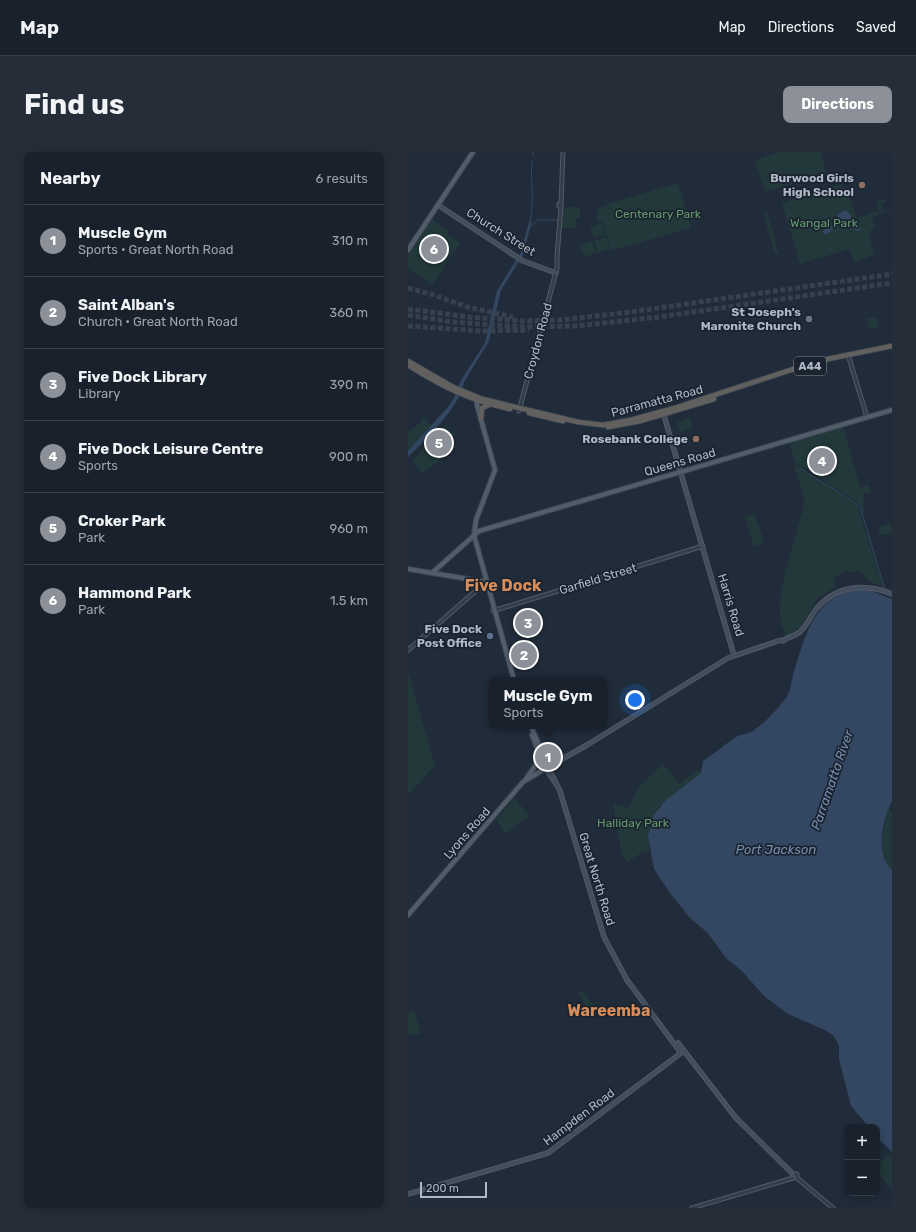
<!DOCTYPE html>
<html lang="en">
<head>
<meta charset="utf-8">
<style>
	:root { --surface:#18212c; --page:#252e38; --text:#f1f3f6; --muted:#9fa3a9; --line:#363e48; --accent:#8c9099 }
	body { margin:0; font-family:Rubik,sans-serif; background:var(--page); color:var(--text) }
	.controls { position:absolute; right:12px; bottom:12px; display:grid; overflow:hidden; border-radius:8px; box-shadow:0 2px 10px #0003 }
	.controls button { width:36px; height:36px; display:grid; place-items:center; padding:0; border:0; border-bottom:1px solid var(--line); background:var(--surface); color:var(--text); font:20px sans-serif }
	.scale { position:absolute; left:12px; bottom:10px; width:67px; box-sizing:border-box; padding-left:4px; border:2px solid #afb8c6; border-top:0; font-size:11px; line-height:14px; white-space:nowrap; color:#afb8c6; -webkit-text-stroke:3px #1a232e; paint-order:stroke }
	.you { position:absolute; left:227px; top:548px; width:14px; height:14px; margin:-10px; border:3px solid #fff; border-radius:50%; background:#1a73e8; box-shadow:0 0 0 6px #1a73e833 }
	.badge { display:grid; place-items:center; width:26px; height:26px; border-radius:50%; background:var(--accent); color:#fff; font-size:13px; font-weight:700 }
	.pin { position:absolute; translate:-50% -50%; border:2px solid #fff; box-shadow:0 1px 4px #0006 }
	.popup { position:absolute; left:81px; top:525px; width:118px; height:52px; box-sizing:border-box; display:grid; place-content:center; border-radius:8px; background:var(--surface); filter:drop-shadow(0 1px 3px #0005); font-size:13px; white-space:nowrap; color:var(--muted) }
	.popup b { font-size:15px; color:var(--text) }
	.popup::after { content:''; position:absolute; left:50%; top:100%; margin-left:-8px; border:8px solid transparent; border-top-color:var(--surface) }
	.list { margin:0; padding:0; list-style:none }
	h2 { display:flex; justify-content:space-between; align-items:center; height:52px; margin:0; padding:0 16px; font-size:17px }
	h2 small { font-size:13px; font-weight:400; color:var(--muted) }
	.list li { display:grid; grid-template-columns:26px 1fr auto; gap:12px; align-items:center; box-sizing:border-box; height:72px; padding:0 16px; border-top:1px solid var(--line) }
	.list b { display:block; font-size:15px; white-space:nowrap }
	.list p { margin:0; font-size:13px; white-space:nowrap; color:var(--muted) }
	.list em { font-size:13px; font-style:normal; color:var(--muted) }
	.map { position:relative; flex:none; width:484px; height:1056px; overflow:hidden; border-radius:8px }
	header { display:flex; align-items:center; gap:24px; box-sizing:border-box; height:56px; padding:0 20px; background:var(--surface); border-bottom:1px solid var(--line) }
	header strong { font-size:19px }
	nav { display:flex; gap:22px; margin-inline-start:auto; font-size:14px }
	.intro { display:flex; align-items:center; justify-content:space-between; box-sizing:border-box; height:96px; padding:0 24px }
	h1 { margin:0; font-size:28px }
	.button { padding:10px 18px; border-radius:8px; background:var(--accent); color:#fff; font-size:14px; font-weight:700 }
	main { display:flex; gap:24px; padding:0 24px }
	aside { flex:1; background:var(--surface); border-radius:8px; box-shadow:0 2px 10px #0003 }
	.map>svg:first-child { display:block }
	.green { fill:#22383b }
	.water { fill:#334762 }
	.lines { fill:none; stroke-linecap:round; stroke-linejoin:round }
	.stream { stroke:#334762; stroke-width:1 }
	.motorway-tunnel { stroke:#35414f; stroke-width:5; stroke-dasharray:5 2.5; stroke-linecap:butt }
	.tertiary-casing { stroke:#525b67; stroke-width:5 }
	.secondary-casing { stroke:#525b67; stroke-width:5.5 }
	.primary-casing { stroke:#3d4753; stroke-width:6 }
	.trunk-casing { stroke:#3f4854; stroke-width:6 }
	.tertiary { stroke:#343e4a; stroke-width:3 }
	.secondary { stroke:#424d5d; stroke-width:3.5 }
	.primary { stroke:#525d6a; stroke-width:4 }
	.trunk { stroke:#61605e; stroke-width:4.5 }
	.education-dot { fill:#8d6e63; stroke:#1a232e; stroke-width:1.5 }
	.worship-dot { fill:#6b7280; stroke:#1a232e; stroke-width:1.5 }
	.service-dot { fill:#5c6f8a; stroke:#1a232e; stroke-width:1.5 }
	.labels { text-anchor:middle; dominant-baseline:central; stroke-width:3.5; stroke-linejoin:round; paint-order:stroke }
	.shield { fill:#1a232e; stroke:#828b98; stroke-width:1 }
	.shield-label { font-size:11px; font-weight:bold; fill:#afb8c6 }
	.poi-label { font-size:12px; font-weight:bold; fill:#afb8c6; stroke:#1a232e; text-anchor:end }
	.park-label { font-size:12px; fill:#659870; stroke:#1a232e }
	.street-label { font-size:12px; fill:#afb8c6; stroke:#1a232e }
	.water-label { font-size:13px; font-style:italic; fill:#758fb0; stroke:#1a232e }
	.district-label { font-size:16px; font-weight:bold; fill:#d78d59; stroke:#1a232e }
</style>
</head>
<body>
<header>
<strong>Map</strong>
<nav><a>Map</a><a>Directions</a><a>Saved</a></nav>
</header>
<div class="intro"><h1>Find us</h1><a class="button">Directions</a></div>
<main>
<aside>
<h2>Nearby<small>6 results</small></h2>
<ul class="list">
<li><span class="badge">1</span><div><b>Muscle Gym</b><p>Sports · Great North Road</p></div><em>310 m</em></li>
<li><span class="badge">2</span><div><b>Saint Alban's</b><p>Church · Great North Road</p></div><em>360 m</em></li>
<li><span class="badge">3</span><div><b>Five Dock Library</b><p>Library</p></div><em>390 m</em></li>
<li><span class="badge">4</span><div><b>Five Dock Leisure Centre</b><p>Sports</p></div><em>900 m</em></li>
<li><span class="badge">5</span><div><b>Croker Park</b><p>Park</p></div><em>960 m</em></li>
<li><span class="badge">6</span><div><b>Hammond Park</b><p>Park</p></div><em>1.5 km</em></li>
</ul>
</aside>
<div class="map">
<svg width="484" height="1056" viewBox="0 0 484 1056">
	<rect width="100%" height="100%" fill="#202c3a"/>
	<!-- green -->
	<path class="green" d="M370,0H413L419,22L357,40L347,8Z
		M270,31L283,76L203,99L194,69H189V55H196L200,52Z
		M434,32L442,46L448,66L470,59L471,61L474,60L470,58L468,50L477,47L478,50L473,51L475,59L481,57V59L464,65L467,76L463,78L461,81L466,103L446,110L441,97L392,112L374,51Z
		M154,55H172V66H168L167,76H153Z
		M359,60L371,102L367,103L355,61Z
		M24,67L41,79L39,82L52,91L24,133L0,116V104Z
		M194,71L197,83L186,86L182,75Z
		M198,85L201,97L190,101L186,89Z
		M184,89L188,101L176,105L172,93Z
		M469,165L471,175L461,177L458,167Z
		M15,264L23,273L0,299V280L12,271Z
		M282,266L285,276L272,280L269,270Z
		M38,272L47,283L35,298L37,304L15,321L4,309Z
		M435,275L452,335L461,333L463,340L455,342L457,361H455L453,354L447,349L387,310L381,291Z
		M386,312L449,353L475,434L464,431L450,418L447,421L439,419L426,425L427,436L410,446L392,476L378,484L373,471L371,454L377,421L397,350Z
		M347,362L356,390L349,394L345,393L337,365Z
		M482,371L484,381L472,383L470,375Z
		M0,519L27,614L0,642Z
		M255,612L272,632L288,618L293,621L250,656L241,676V699L233,701L220,710L214,704L205,652L220,656L233,632Z
		M107,646L121,664L98,682L88,668Z
		M480,656L484,660V718C468,702 475,674 480,656Z
		M174,838L191,860L185,864L169,841Z
		M6,858L13,881L0,884V860Z
		M481,1002L484,1007V1036L469,1021V1014Z"/>
	<!-- water -->
	<path class="water" d="M437,58L442,62L444,69L449,71L453,76L451,79C436,76 432,67 420,82H416L415,79L417,77L429,72L430,62Z
		M124,68L115,103L93,138L81,189L56,230C53,254 17,288 0,305V299L40,255L46,246L53,228L77,191L89,139L113,100L121,70Z
		M451,438H461L484,447V649C475,667 466,701 484,718V1000L469,985V975H461L443,954L431,907V894L426,884L417,878L380,862L356,844L334,819L318,806L299,780L282,766L262,741L246,717L240,684L246,663L257,649L293,621L295,609C302,605 326,585 332,583C335,582 340,582 343,580C356,572 369,558 378,546C383,539 383,531 385,523C397,486 405,443 451,438Z"/>
	<g class="lines">
		<!-- stream -->
		<path class="stream" d="M125,3V0
			M122,69C127,49 122,29 124,9
			M122,75L130,68H149
			M392,316L446,350L452,355L477,438"/>
		<!-- motorway-tunnel -->
		<path class="motorway-tunnel" d="M0,136L26,143L59,155L105,165
			M0,157L61,165L116,169L152,168L223,160L484,122
			M0,163L44,170L118,175L168,174L251,165L484,131
			M0,174L74,179L121,178"/>
		<defs>
			<path id="tertiary" d="M151,52H153V54H151Z
				M153,52L155,0
				M149,105L153,54
				M441,206L459,265
				M111,259L149,116V104
				M85,459L295,394
				M0,498L78,430
				M385,1022H389V1026L425,1056
				M284,1056L385,1026"/>
			<path id="secondary" d="M30,53L115,109L148,121
				M255,260L325,500
				M138,617L148,632
				M270,891L328,966L385,1022
				M273,901L219,828L196,785L152,639L140,615L179,593L320,506L373,488L375,489C379,485 388,484 393,479C400,472 403,463 409,456C429,433 457,431 484,442
				M0,1042L140,1001L273,901"/>
			<path id="primary" d="M0,98L65,0
				M69,246V253L87,318L68,368L66,383L106,528
				M0,417L78,430
				M24,421L71,379L484,258
				M124,583L137,616
				M118,627L132,607
				M0,763L115,630L140,615L123,574"/>
			<path id="trunk" d="M0,209L45,235L74,247L170,270L195,273L223,268L267,256L410,209L484,194
				M0,213C35,235 61,248 102,257
				M121,261L155,269
				M73,267L74,256L81,253
				M200,275L232,269L306,247"/>
		</defs>
		<!-- tertiary casing -->
		<use href="#tertiary" class="tertiary-casing"/>
		<!-- secondary casing -->
		<use href="#secondary" class="secondary-casing"/>
		<!-- primary casing -->
		<use href="#primary" class="primary-casing"/>
		<!-- trunk casing -->
		<use href="#trunk" class="trunk-casing"/>
		<!-- tertiary -->
		<use href="#tertiary" class="tertiary"/>
		<!-- secondary -->
		<use href="#secondary" class="secondary"/>
		<!-- primary -->
		<use href="#primary" class="primary"/>
		<!-- trunk -->
		<use href="#trunk" class="trunk"/>
	</g>
	<!-- markers -->
	<g class="education-dot">
		<circle cx="454" cy="33" r="4"/>
		<circle cx="288" cy="287" r="4"/>
	</g>
	<circle class="worship-dot" cx="401" cy="167" r="4"/>
	<circle class="service-dot" cx="82" cy="484" r="4"/>
	<g class="labels">
		<!-- shield labels -->
		<rect class="shield" x="386" y="205" width="32" height="18" rx="3"/>
		<g class="shield-label">
			<text x="402" y="214">A44</text>
		</g>
		<!-- poi labels -->
		<g class="poi-label">
			<text x="446" y="26">Burwood Girls<tspan x="446" dy="14">High School</tspan></text>
			<text x="393" y="160">St Joseph's<tspan x="393" dy="14">Maronite Church</tspan></text>
			<text x="280" y="287">Rosebank College</text>
			<text x="74" y="477">Five Dock<tspan x="74" dy="14">Post Office</tspan></text>
		</g>
		<!-- park labels -->
		<g class="park-label">
			<text x="250" y="62">Centenary Park</text>
			<text x="416" y="71">Wangal Park</text>
			<text x="225" y="671">Halliday Park</text>
		</g>
		<!-- street labels -->
		<g class="street-label">
			<text transform="translate(93 80) rotate(32)">Church Street</text>
			<text transform="translate(130 189) rotate(-75)">Croydon Road</text>
			<text transform="translate(249 249) rotate(-15)">Parramatta Road</text>
			<text transform="translate(272 310) rotate(-16)">Queens Road</text>
			<text transform="translate(190 427) rotate(-17)">Garfield Street</text>
			<text transform="translate(323 453) rotate(73)">Harris Road</text>
			<text transform="translate(59 681) rotate(-49)">Lyons Road</text>
			<text transform="translate(189 727) rotate(73)">Great North Road</text>
			<text transform="translate(171 965) rotate(-37)">Hampden Road</text>
		</g>
		<!-- water labels -->
		<g class="water-label">
			<text transform="translate(424 628) rotate(-71)">Parramatta River</text>
			<text x="368" y="697">Port Jackson</text>
		</g>
		<!-- district labels -->
		<g class="district-label">
			<text x="95" y="433">Five Dock</text>
			<text x="201" y="858">Wareemba</text>
		</g>
	</g>
</svg>
<div class="controls">
<button>+</button>
<button>−</button>
</div>
<div class="scale">200 m</div>
<div class="you"></div>
<div class="pin badge" style="left:140px;top:605px">1</div>
<div class="popup"><b>Muscle Gym</b>Sports</div>
<div class="pin badge" style="left:116px;top:503px">2</div>
<div class="pin badge" style="left:120px;top:471px">3</div>
<div class="pin badge" style="left:414px;top:309px">4</div>
<div class="pin badge" style="left:31px;top:291px">5</div>
<div class="pin badge" style="left:26px;top:97px">6</div>
</div>
</main>
</body>
</html>
